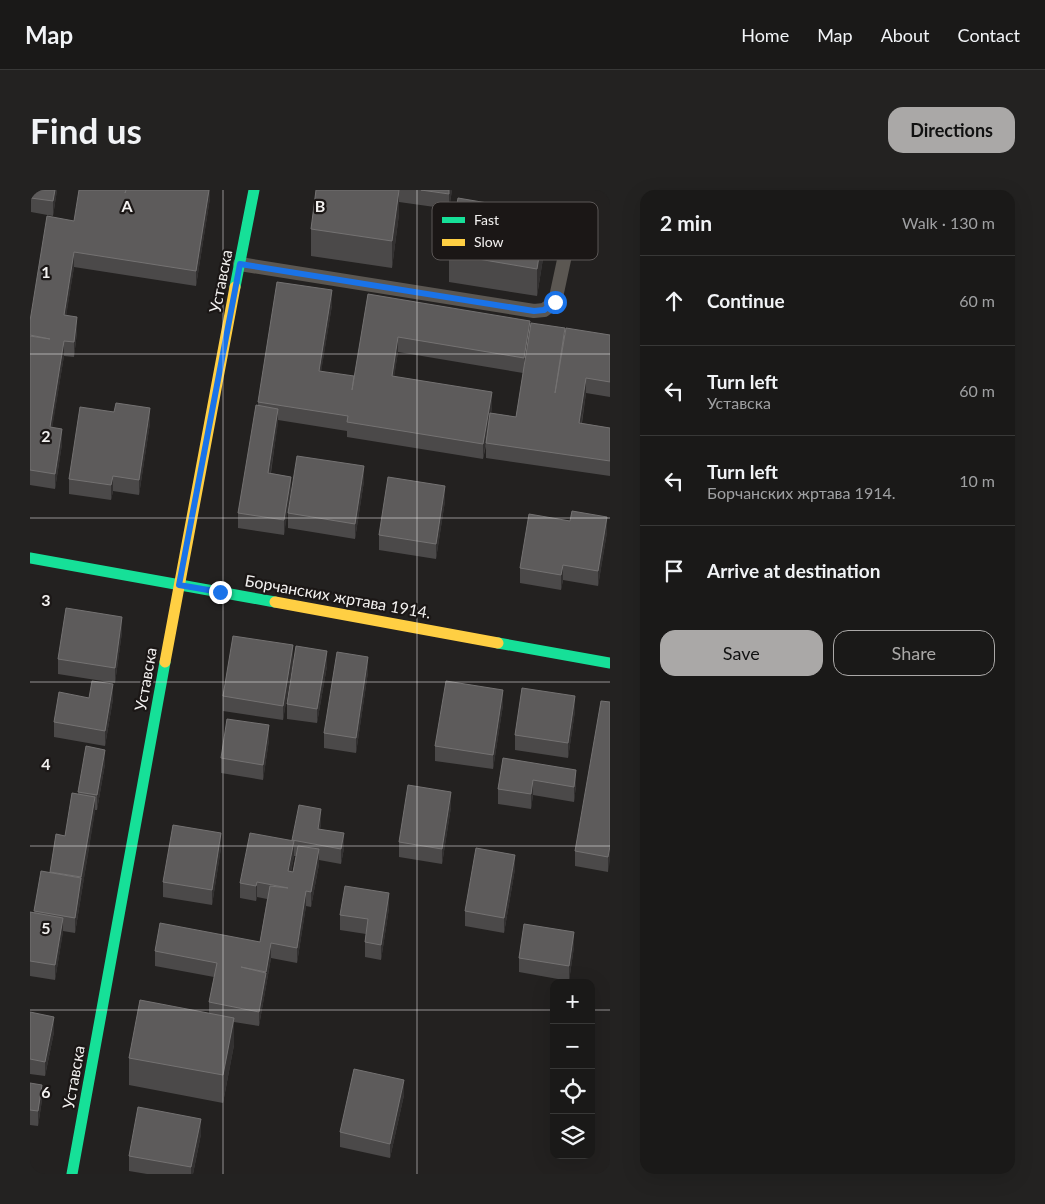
<!DOCTYPE html>
<html lang="en">
<head>
<meta charset="utf-8">
<style>
	:root { --surface:#1a1918; --page:#232221; --text:#f1f3f6; --muted:#9fa0a2; --line:#383837; --accent:#aaa8a7 }
	body { margin:0; font-family:Lato,sans-serif; background:var(--page); color:var(--text) }
	.controls { position:absolute; right:15px; bottom:15px; display:grid; overflow:hidden; border-radius:10px; box-shadow:0 5px 20px #0002 }
	.controls button { width:45px; height:45px; display:grid; place-items:center; padding:0; border:0; border-bottom:1px solid var(--line); background:var(--surface); color:var(--text); font:25px sans-serif }
	.stop { position:absolute; width:15px; height:15px; margin:-11px; border:4px solid #1a73e8; border-radius:50%; background:#fff }
	.stop.end { background:#1a73e8; border-color:#fff; box-shadow:0 1px 5px #0008 }
	.list { margin:0; padding:0; list-style:none }
	h2 { display:flex; justify-content:space-between; align-items:center; height:65px; margin:0; padding:0 20px; font-size:21px }
	h2 small { font-size:16px; font-weight:400; color:var(--muted) }
	.list li { display:grid; grid-template-columns:32px 1fr auto; gap:15px; align-items:center; box-sizing:border-box; height:90px; padding:0 20px; border-top:1px solid var(--line) }
	.list b { display:block; font-size:19px; white-space:nowrap }
	.list p { margin:0; font-size:16px; white-space:nowrap; color:var(--muted) }
	.list em { font-size:16px; font-style:normal; color:var(--muted) }
	.actions { display:flex; gap:10px; padding:15px 20px }
	.actions a { flex:1; padding:11px 0; border:1px solid var(--accent); border-radius:15px; text-align:center; font-size:18px; color:var(--accent) }
	.actions .main { background:var(--accent); color:#111 }
	.icon { flex:none; width:28px; height:28px; fill:none; stroke:currentColor; stroke-width:2; stroke-linecap:round; stroke-linejoin:round }
	.map { position:relative; flex:none; width:580px; height:984px; overflow:hidden; border-radius:15px }
	header { display:flex; align-items:center; gap:30px; box-sizing:border-box; height:70px; padding:0 25px; background:var(--surface); border-bottom:1px solid var(--line) }
	header strong { font-size:24px }
	nav { display:flex; gap:28px; margin-inline-start:auto; font-size:18px }
	.intro { display:flex; align-items:center; justify-content:space-between; box-sizing:border-box; height:120px; padding:0 30px }
	h1 { margin:0; font-size:35px }
	.button { padding:12px 22px; border-radius:15px; background:var(--accent); color:#111; font-size:18px; font-weight:700 }
	main { display:flex; gap:30px; padding:0 30px }
	aside { flex:1; background:var(--surface); border-radius:15px; box-shadow:0 5px 20px #0002 }
	.map>svg:first-child { display:block }
	.lines { fill:none; stroke-linecap:round; stroke-linejoin:round }
	.lane { stroke:#5b5752; stroke-width:14 }
	.fast { stroke:#16e098; stroke-width:11 }
	.slow { stroke:#ffcf43; stroke-width:11 }
	.wall { fill:#4b4949; fill-rule:evenodd }
	.shaded-wall { fill:#333131 }
	.building { fill:#5d5b5b; stroke:#747272 }
	.route { stroke:#1a73e8; stroke-width:6 }
	.grid { fill:none; stroke:#f3f1f0; stroke-width:1; stroke-opacity:0.55 }
	.labels { text-anchor:middle; dominant-baseline:central; stroke-width:4.5; stroke-linejoin:round; paint-order:stroke }
	.street-label { font-size:16px; fill:#f3f1f0; stroke:#1b1716 }
	.key { fill:#1b1716; stroke:#5c5857; stroke-width:1 }
	.key-label { font-size:14px; fill:#f3f1f0 }
	.grid-label { font-size:16px; text-anchor:middle; font-weight:bold; fill:#f3f1f0; stroke:#1b1716; stroke-width:4.5; stroke-linejoin:round; paint-order:stroke }
</style>
</head>
<body>
<header>
<strong>Map</strong>
<nav><a>Home</a><a>Map</a><a>About</a><a>Contact</a></nav>
</header>
<div class="intro"><h1>Find us</h1><a class="button">Directions</a></div>
<main>
<div class="map">
<svg width="580" height="984" viewBox="0 0 580 984">
	<rect width="100%" height="100%" fill="#232120"/>
	<g class="lines">
		<!-- lane -->
		<path class="lane" d="M210,74L504,121L514,120L525,112L537,56"/>
		<!-- fast -->
		<path class="fast" d="M205,97L224,0
			M0,368L245,412
			M468,453L580,473
			M42,984L135,472"/>
		<!-- slow -->
		<path class="slow" d="M245,412L468,453
			M135,472L205,97"/>
	</g>
	<!-- wall -->
	<path class="wall" d="M27,0L23,26L1,22V8Z
		M180,0V8L166,96L44,77L36,125L47,142L44,167L34,166L22,237L32,254L25,299L0,295V131L44,31Z
		M286,0H422L419,19L369,12V24L362,78L281,66V39Z
		M516,50L507,106L419,92V64Z
		M338,104L500,139L535,145H580V207L556,203L552,233L580,238V286L456,268V256L453,269L317,247V241L248,230L241,283L261,287L254,345L208,338V323L228,216V212L302,115L291,181L324,192ZM368,162L493,183L486,227L461,223L462,217L364,186Z
		M120,233L109,305L83,301L81,310L39,304V289Z
		M334,291L325,349L258,338V323Z
		M415,311L406,369L349,360V345Z
		M577,342L568,396L533,390L531,400L490,393V378Z
		M92,442L85,493L28,484V469Z
		M263,470L253,530L193,521V506Z
		M297,476L287,533L257,529V514Z
		M338,482L326,563L294,558V543Z
		M59,508L83,509L75,556L24,547V532Z
		M580,512L578,682L545,676V661Z
		M473,515L463,579L405,571V556Z
		M545,521L538,568L485,560V545Z
		M239,550L233,590L191,583V568Z
		M473,568L546,595L544,612L503,605L501,619L468,614V599Z
		M75,574L67,620H65L45,743L33,741L25,790L0,786V722L4,723L20,683L26,644L35,646L48,604V602Z
		M421,617L412,674L369,667V652Z
		M291,634L290,639L314,658L311,674L289,670V674L281,717L276,716L267,773L241,768L229,836L204,832V855L193,913L99,895V868L179,823V812L184,787L125,776V761L230,752L237,709L227,707L226,711L210,708V693L262,651ZM264,666H266L263,682H261Z
		M191,658L182,715L133,707V692Z
		M485,679L474,743L435,736V721Z
		M359,718L351,770L335,767V752L336,744L310,740V725Z
		M544,757L539,791L489,782V768Z
		M0,822L24,842L15,886L0,884Z
		M0,893L12,910L8,936L0,935Z
		M374,905L360,968L310,957V942Z
		M171,944L163,984H117L99,981V966Z"/>
	<!-- shaded-wall -->
	<path class="shaded-wall" d="M25,0H27L23,26V11Z
		M179,0H180V8L166,96V81Z
		M369,0V24L362,78V51Z
		M419,0H422L419,19Z
		M516,23V50L507,106V79Z
		M44,62V77L34,140V125Z
		M302,100V115L289,195V181Z
		M47,127V142L44,167V152Z
		M500,131V146L494,183V168Z
		M368,147V162L362,201V186Z
		M34,151V166L20,252V237Z
		M556,188V203L549,248V233Z
		M462,202V217L453,269V254Z
		M120,218V233L109,305V290Z
		M248,219V234L238,298V283Z
		M32,239V254L25,299V284Z
		M334,276V291L325,349V334Z
		M83,286V301L81,310V295Z
		M261,287V302L254,345V330Z
		M415,296V311L406,369V354Z
		M577,327V342L568,396V381Z
		M533,375V390L531,400V385Z
		M92,427V442L85,493V478Z
		M263,455V470L253,530V516Z
		M297,461V476L287,533V519Z
		M338,467V482L326,563V548Z
		M83,494V509L75,556V541Z
		M473,500V515L463,579V565Z
		M545,506V521L538,568V553Z
		M239,535V550L233,590V575Z
		M75,560V574L67,620V605Z
		M546,580V595L544,612V597Z
		M503,590V605L501,619V604Z
		M421,602V617L412,674V659Z
		M65,607V622L45,743V728Z
		M291,619V634L288,653V639Z
		M191,643V658L182,715V700Z
		M314,643V658L311,674V659Z
		M264,651V666L258,696V681Z
		M580,656V671L578,682V667Z
		M289,659V674L281,717V702Z
		M485,665V679L474,743V728Z
		M227,692V707L226,711V696Z
		M276,701V716L267,773V758Z
		M359,703V718L351,770V755Z
		M33,728V743L25,790V775Z
		M544,742V757L539,791V776Z
		M241,753V768L229,836V822Z
		M24,827V842L15,886V872Z
		M204,828V855L193,913V885Z
		M374,890V905L360,968V954Z
		M12,895V910L8,936V921Z
		M171,929V944L163,984H161V977Z"/>
	<!-- building -->
	<path class="building" d="M2,0H25L23,11L1,8Z
		M49,0H96L95,3L96,0H179L166,81L44,62L34,125L47,127L44,152L34,151L20,237L32,239L25,284L0,280V146L20,149L0,145V131L17,26L44,31Z
		M286,0H369L362,51L281,39Z
		M391,0H419V4Z
		M428,8L516,23L507,79L419,64Z
		M247,92L302,100L289,181L324,186L322,200L338,104L500,131L494,168L368,147L362,186L462,202L453,254L317,232L318,226L228,212Z
		M501,133L535,138L525,203L536,138L580,145V192L556,188L549,233L580,238V271L456,253L460,223L486,227Z
		M86,213L120,218L109,290L83,286L81,295L39,289L50,217L84,222Z
		M226,215L248,219L238,283L261,287L254,330L208,323Z
		M267,266L334,276L325,334L258,323Z
		M358,287L415,296L406,354L349,345Z
		M542,321L577,327L568,381L533,375L531,385L490,378L499,324L540,331Z
		M36,418L92,427L85,478L28,469Z
		M203,446L263,455L253,516L193,506Z
		M266,456L297,461L287,519L257,514Z
		M307,462L338,467L326,548L294,543Z
		M62,491L83,494L75,541L24,532L29,502L59,508Z
		M416,491L473,500L463,565L405,556Z
		M492,498L545,506L538,553L485,545Z
		M571,511L580,512V656L578,667L545,661Z
		M197,529L239,535L233,575L191,568Z
		M56,556L75,560L67,605L48,602Z
		M473,568L546,580L544,597L503,590L501,604L468,599Z
		M378,595L421,602L412,659L369,652Z
		M42,603L65,607L51,687L20,682L26,644L35,646Z
		M269,615L291,619L288,639L314,643L311,659L262,650Z
		M143,635L191,643L182,700L133,692Z
		M220,643L264,651L258,681L263,682L268,656L289,659L281,702L276,701L267,758L241,753L236,782L211,777L236,783L229,822L179,812L187,773L125,761L130,733L230,752L240,696L258,698L227,692L226,696L210,693Z
		M446,658L485,665L474,728L435,721Z
		M11,681L51,688L45,728L4,721Z
		M315,696L359,703L351,755L335,752L338,729L310,725Z
		M0,722L33,728L25,775L0,771Z
		M494,734L544,742L539,776L489,768Z
		M110,810L204,828L193,885L99,868Z
		M0,822L24,827L15,872L0,869Z
		M324,879L374,890L360,954L310,942Z
		M0,893L12,895L8,921L0,920Z
		M108,917L171,929L161,977L99,966Z"/>
	<g class="lines">
		<!-- route -->
		<path class="route" d="M190,402L149,395L210,74L504,121L514,120L525,112"/>
	</g>
	<!-- grid -->
	<path class="grid" d="M193,0V984M387,0V984M0,164H580M0,328H580M0,492H580M0,656H580M0,820H524M561,820H580"/>
	<g class="labels">
		<!-- street labels -->
		<g class="street-label">
			<text transform="translate(190 91) rotate(-79)">Уставска</text>
			<text transform="translate(308 406) rotate(10)">Борчанских жртава 1914.</text>
			<text transform="translate(115 489) rotate(-80)">Уставска</text>
			<text transform="translate(43 887) rotate(-80)">Уставска</text>
		</g>
	</g>
	<!-- legend -->
	<rect x="402" y="12" width="166" height="58" rx="8" class="key"/>
	<rect x="412" y="27" width="23" height="6" fill="#16e098"/>
	<rect x="412" y="49" width="23" height="7" fill="#ffcf43"/>
	<g class="key-label">
		<text x="444" y="35">Fast</text>
		<text x="444" y="57">Slow</text>
	</g>
	<g class="grid-label">
		<text x="97" y="22">A</text>
		<text x="290" y="22">B</text>
		<text x="16" y="88">1</text>
		<text x="16" y="252">2</text>
		<text x="16" y="416">3</text>
		<text x="16" y="580">4</text>
		<text x="16" y="744">5</text>
		<text x="16" y="908">6</text>
	</g>
</svg>
<div class="controls">
<button>+</button>
<button>−</button>
<button><svg class="icon" aria-label="locate" viewBox="0 0 24 24"><circle cx="12" cy="12" r="6"/><path d="M12 2v4M12 18v4M2 12h4M18 12h4"/></svg></button>
<button><svg class="icon" aria-label="layers" viewBox="0 0 24 24"><path d="M12 4l9 5-9 5-9-5zM3 14l9 5 9-5"/></svg></button>
</div>
<div class="stop" style="left:525px;top:112px"></div>
<div class="stop end" style="left:190px;top:402px"></div>
</div>
<aside>
<h2>2 min<small>Walk · 130 m</small></h2>
<ul class="list">
<li><svg class="icon" aria-label="ahead" viewBox="0 0 24 24"><path d="M12 20V5M6 11l6-6 6 6"/></svg><div><b>Continue</b></div><em>60 m</em></li>
<li><svg class="icon" aria-label="left" viewBox="0 0 24 24"><path d="M17 20v-9H6M10 6l-5 5 5 5"/></svg><div><b>Turn left</b><p>Уставска</p></div><em>60 m</em></li>
<li><svg class="icon" aria-label="left" viewBox="0 0 24 24"><path d="M17 20v-9H6M10 6l-5 5 5 5"/></svg><div><b>Turn left</b><p>Борчанских жртава 1914.</p></div><em>10 m</em></li>
<li><svg class="icon" aria-label="arrive" viewBox="0 0 24 24"><path d="M6 21V4h12l-3 4 3 4H6"/></svg><div><b>Arrive at destination</b></div></li>
</ul>
<div class="actions"><a class="main">Save</a><a>Share</a></div>
</aside>
</main>
</body>
</html>
